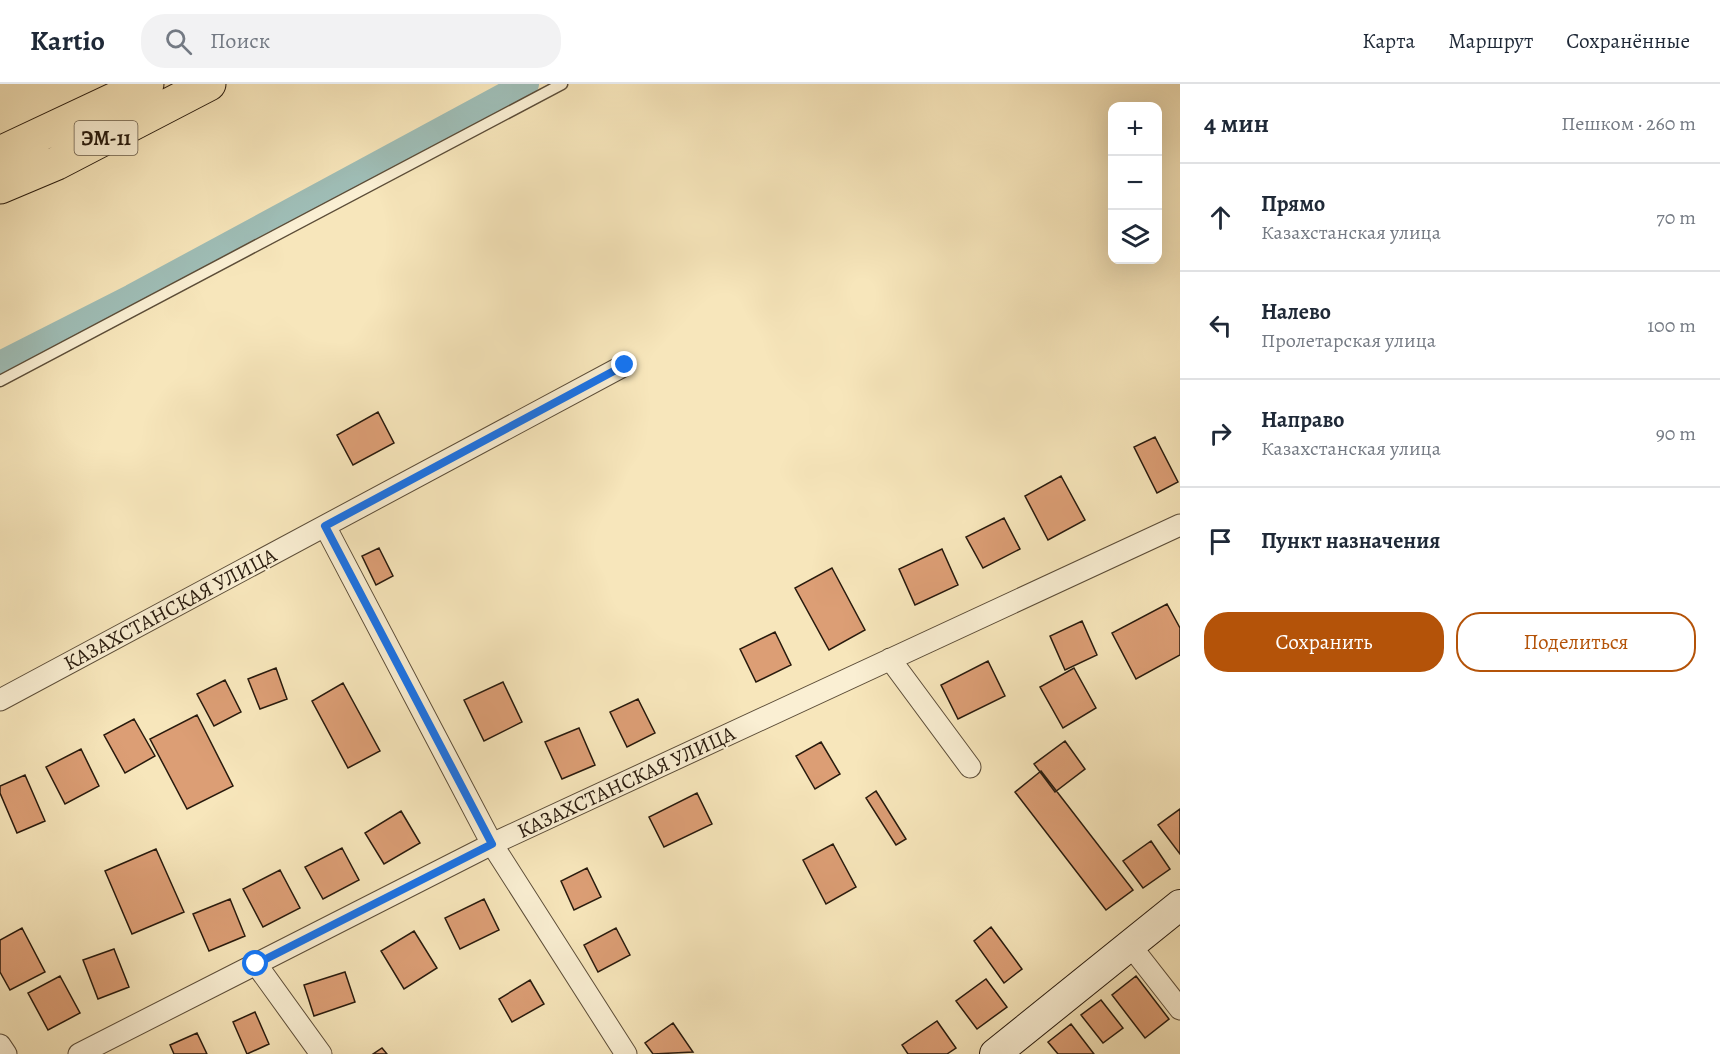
<!DOCTYPE html>
<html lang="ru">
<head>
<meta charset="utf-8">
<style>
	:root { --surface:#fff; --page:#f2f2f3; --text:#1f2937; --muted:#747a83; --line:#e0e1e3; --accent:#b45309 }
	body { margin:0; font-family:Alegreya,serif; background:var(--page); color:var(--text) }
	.controls { position:absolute; right:18px; top:18px; display:grid; overflow:hidden; border-radius:12px; box-shadow:0 6px 24px #0002 }
	.controls button { width:54px; height:54px; display:grid; place-items:center; padding:0; border:0; border-bottom:2px solid var(--line); background:var(--surface); color:var(--text); font:30px sans-serif }
	.stop { position:absolute; width:18px; height:18px; margin:-14px; border:4px solid #1a73e8; border-radius:50%; background:#fff }
	.stop.end { background:#1a73e8; border-color:#fff; box-shadow:0 2px 6px #0008 }
	.list { margin:0; padding:0; list-style:none }
	h2 { display:flex; justify-content:space-between; align-items:center; height:78px; margin:0; padding:0 24px; font-size:26px }
	h2 small { font-size:20px; font-weight:400; color:var(--muted) }
	.list li { display:grid; grid-template-columns:39px 1fr auto; gap:18px; align-items:center; box-sizing:border-box; height:108px; padding:0 24px; border-top:2px solid var(--line) }
	.list b { display:block; font-size:22px; white-space:nowrap }
	.list p { margin:0; font-size:20px; white-space:nowrap; color:var(--muted) }
	.list em { font-size:20px; font-style:normal; color:var(--muted) }
	.actions { display:flex; gap:12px; padding:18px 24px }
	.actions a { flex:1; padding:14px 0; border:2px solid var(--accent); border-radius:24px; text-align:center; font-size:21px; color:var(--accent) }
	.actions .main { background:var(--accent); color:#fff }
	.icon { flex:none; width:33px; height:33px; fill:none; stroke:currentColor; stroke-width:2; stroke-linecap:round; stroke-linejoin:round }
	.map { position:relative; flex:none; width:1180px; height:970px; overflow:hidden }
	header { display:flex; align-items:center; gap:36px; box-sizing:border-box; height:84px; padding:0 30px; background:var(--surface); border-bottom:2px solid var(--line) }
	header strong { font-size:28px }
	nav { display:flex; gap:33px; margin-inline-start:auto; font-size:21px }
	.search { width:420px; height:54px; background:var(--page); display:flex; align-items:center; gap:15px; box-sizing:border-box; padding:0 21px; border-radius:24px; color:var(--muted); font-size:22px }
	main { display:flex }
	aside { flex:1; background:var(--surface) }
	.map>svg:first-child { display:block }
	.lines { fill:none; stroke-linecap:round; stroke-linejoin:round }
	.canal { stroke:#9fbeb7; stroke-width:26 }
	.building { fill:#dc9e75; stroke:#281a0d; stroke-width:1.5 }
	.lane-casing { stroke:#5c4d38; stroke-width:13 }
	.street-casing { stroke:#5c4d38; stroke-width:23 }
	.secondary-casing { stroke:#281a0d; stroke-width:32 }
	.highway-casing { stroke:#281a0d; stroke-width:35 }
	.lane { stroke:#faefd3; stroke-width:10 }
	.street { stroke:#faefd3; stroke-width:21 }
	.secondary { stroke:#faefd3; stroke-width:30 }
	.highway { stroke:#f7e6bb; stroke-width:33 }
	.route { stroke:#1a73e8; stroke-width:8 }
	.labels { text-anchor:middle; dominant-baseline:central; stroke-width:4.5; stroke-linejoin:round; paint-order:stroke }
	.shield { fill:#faefd3; stroke:#675a48; stroke-width:1.5 }
	.shield-label { font-size:20px; font-weight:bold; fill:#281a0d }
	.street-label { font-size:21px; fill:#281a0d; stroke:#faefd3 }
</style>
</head>
<body>
<header>
<strong>Kartio</strong>
<div class="search"><svg class="icon" aria-label="search" viewBox="0 0 24 24"><circle cx="10" cy="10" r="6"/><path d="M15 15l6 6"/></svg>Поиск</div>
<nav><a>Карта</a><a>Маршрут</a><a>Сохранённые</a></nav>
</header>
<main>
<div class="map">
<svg width="1180" height="970" viewBox="0 0 1180 970">
	<rect width="100%" height="100%" fill="#f7e6bb"/>
	<filter id="stains"><feTurbulence type="fractalNoise" baseFrequency=".00333" numOctaves="4"/><feColorMatrix values="0 0 0 0 .2 0 0 0 0 .09 0 0 0 0 .02 0 0 0 .5 -.17"/></filter>
	<radialGradient id="worn" r=".72"><stop offset=".6" stop-color="#630" stop-opacity="0"/><stop offset="1" stop-color="#630" stop-opacity=".3"/></radialGradient>
	<g class="lines">
		<!-- canal -->
		<path class="canal" d="M0,280L132,213L526,0"/>
	</g>
	<!-- building -->
	<path class="building" d="M378,328L394,359L353,381L337,351Z
		M1155,353L1178,398L1157,409L1134,363Z
		M1061,392L1085,436L1048,456L1025,412Z
		M1004,434L1020,465L983,484L966,453Z
		M379,464L393,492L376,501L362,472Z
		M942,465L958,501L915,521L899,485Z
		M832,484L865,546L829,566L795,504Z
		M1167,520L1180,544V571L1136,595L1112,549Z
		M1082,537L1097,571L1065,586L1050,552Z
		M775,548L791,581L756,598L740,565Z
		M988,577L1005,612L958,635L941,601Z
		M276,584L287,615L260,625L248,595Z
		M1074,584L1096,624L1063,644L1040,603Z
		M225,596L241,628L214,642L197,610Z
		M503,598L522,638L484,657L464,616Z
		M343,599L380,667L348,684L312,617Z
		M638,615L655,649L627,663L610,628Z
		M197,631L233,702L187,725L150,655Z
		M134,635L155,672L125,689L104,651Z
		M579,644L595,681L562,695L545,658Z
		M1065,657L1085,685L1055,708L1034,680Z
		M821,658L840,690L815,705L796,672Z
		M81,665L99,702L65,720L46,683Z
		M1041,687L1133,806L1106,826L1015,708Z
		M25,691L45,737L17,749L0,709V702Z
		M876,707L906,755L896,761L866,714Z
		M697,709L712,740L664,763L649,733Z
		M1180,725V770L1158,741Z
		M401,727L420,759L384,780L365,749Z
		M1151,757L1170,785L1143,804L1123,777Z
		M833,760L856,803L826,820L803,776Z
		M342,764L359,796L323,815L305,783Z
		M156,765L184,828L132,850L105,787Z
		M587,784L601,813L574,826L561,797Z
		M280,786L300,824L263,843L243,805Z
		M230,815L245,852L209,867L193,830Z
		M484,815L499,846L460,865L445,834Z
		M991,843L1022,885L1004,899L974,857Z
		M22,844L45,888L10,906L0,888V856Z
		M616,844L630,871L598,888L584,861Z
		M414,847L437,884L404,905L381,867Z
		M114,865L129,903L98,915L83,876Z
		M345,888L355,918L314,932L304,901Z
		M60,892L80,929L48,946L28,909Z
		M1136,892L1169,935L1145,954L1112,911Z
		M986,895L1007,923L977,945L956,917Z
		M530,896L544,920L512,938L499,915Z
		M1101,916L1123,944L1103,959L1081,931Z
		M255,928L269,960L247,970L233,938Z
		M937,937L956,964L947,970H908L902,961Z
		M673,939L693,968L653,970L645,959Z
		M1071,940L1094,970H1058L1048,958Z
		M197,949L207,970H174L170,961Z
		M382,964L387,970H373Z"/>
	<g class="lines">
		<defs>
			<path id="lane" d="M0,297L562,0"/>
			<path id="street" d="M325,442L492,760L626,970
				M890,575L970,683
				M0,616L625,281
				M1130,861L1180,925
				M256,880L321,970
				M0,961L6,970
				M79,970L492,760L1180,441"/>
			<path id="secondary" d="M995,970L1180,821"/>
			<path id="highway" d="M0,69L147,0
				M0,103L57,79L209,0"/>
		</defs>
		<!-- lane casing -->
		<use href="#lane" class="lane-casing"/>
		<!-- street casing -->
		<use href="#street" class="street-casing"/>
		<!-- secondary casing -->
		<use href="#secondary" class="secondary-casing"/>
		<!-- highway casing -->
		<use href="#highway" class="highway-casing"/>
		<!-- lane -->
		<use href="#lane" class="lane"/>
		<!-- street -->
		<use href="#street" class="street"/>
		<!-- secondary -->
		<use href="#secondary" class="secondary"/>
		<!-- highway -->
		<use href="#highway" class="highway"/>
	</g>
	<g class="lines">
		<!-- route -->
		<path class="route" d="M256,880L492,760L325,442L625,281"/>
	</g>
	<g class="labels">
		<!-- shield labels -->
		<rect class="shield" x="74.5" y="37" width="63" height="34" rx="4.5"/>
		<g class="shield-label">
			<text x="106" y="54">ЭМ-11</text>
		</g>
		<!-- street labels -->
		<g class="street-label">
			<text transform="translate(170 525) rotate(-28)">КАЗАХСТАНСКАЯ УЛИЦА</text>
			<text transform="translate(626 698) rotate(-25)">КАЗАХСТАНСКАЯ УЛИЦА</text>
		</g>
	</g>
	<rect width="100%" height="100%" filter="url(#stains)"/>
	<rect width="100%" height="100%" fill="url(#worn)"/>
</svg>
<div class="controls">
<button>+</button>
<button>−</button>
<button><svg class="icon" aria-label="layers" viewBox="0 0 24 24"><path d="M12 4l9 5-9 5-9-5zM3 14l9 5 9-5"/></svg></button>
</div>
<div class="stop" style="left:256px;top:880px"></div>
<div class="stop end" style="left:625px;top:281px"></div>
</div>
<aside>
<h2>4 мин<small>Пешком · 260 m</small></h2>
<ul class="list">
<li><svg class="icon" aria-label="ahead" viewBox="0 0 24 24"><path d="M12 20V5M6 11l6-6 6 6"/></svg><div><b>Прямо</b><p>Казахстанская улица</p></div><em>70 m</em></li>
<li><svg class="icon" aria-label="left" viewBox="0 0 24 24"><path d="M17 20v-9H6M10 6l-5 5 5 5"/></svg><div><b>Налево</b><p>Пролетарская улица</p></div><em>100 m</em></li>
<li><svg class="icon" aria-label="right" viewBox="0 0 24 24"><path d="M7 20v-9h11M14 6l5 5-5 5"/></svg><div><b>Направо</b><p>Казахстанская улица</p></div><em>90 m</em></li>
<li><svg class="icon" aria-label="arrive" viewBox="0 0 24 24"><path d="M6 21V4h12l-3 4 3 4H6"/></svg><div><b>Пункт назначения</b></div></li>
</ul>
<div class="actions"><a class="main">Сохранить</a><a>Поделиться</a></div>
</aside>
</main>
</body>
</html>
